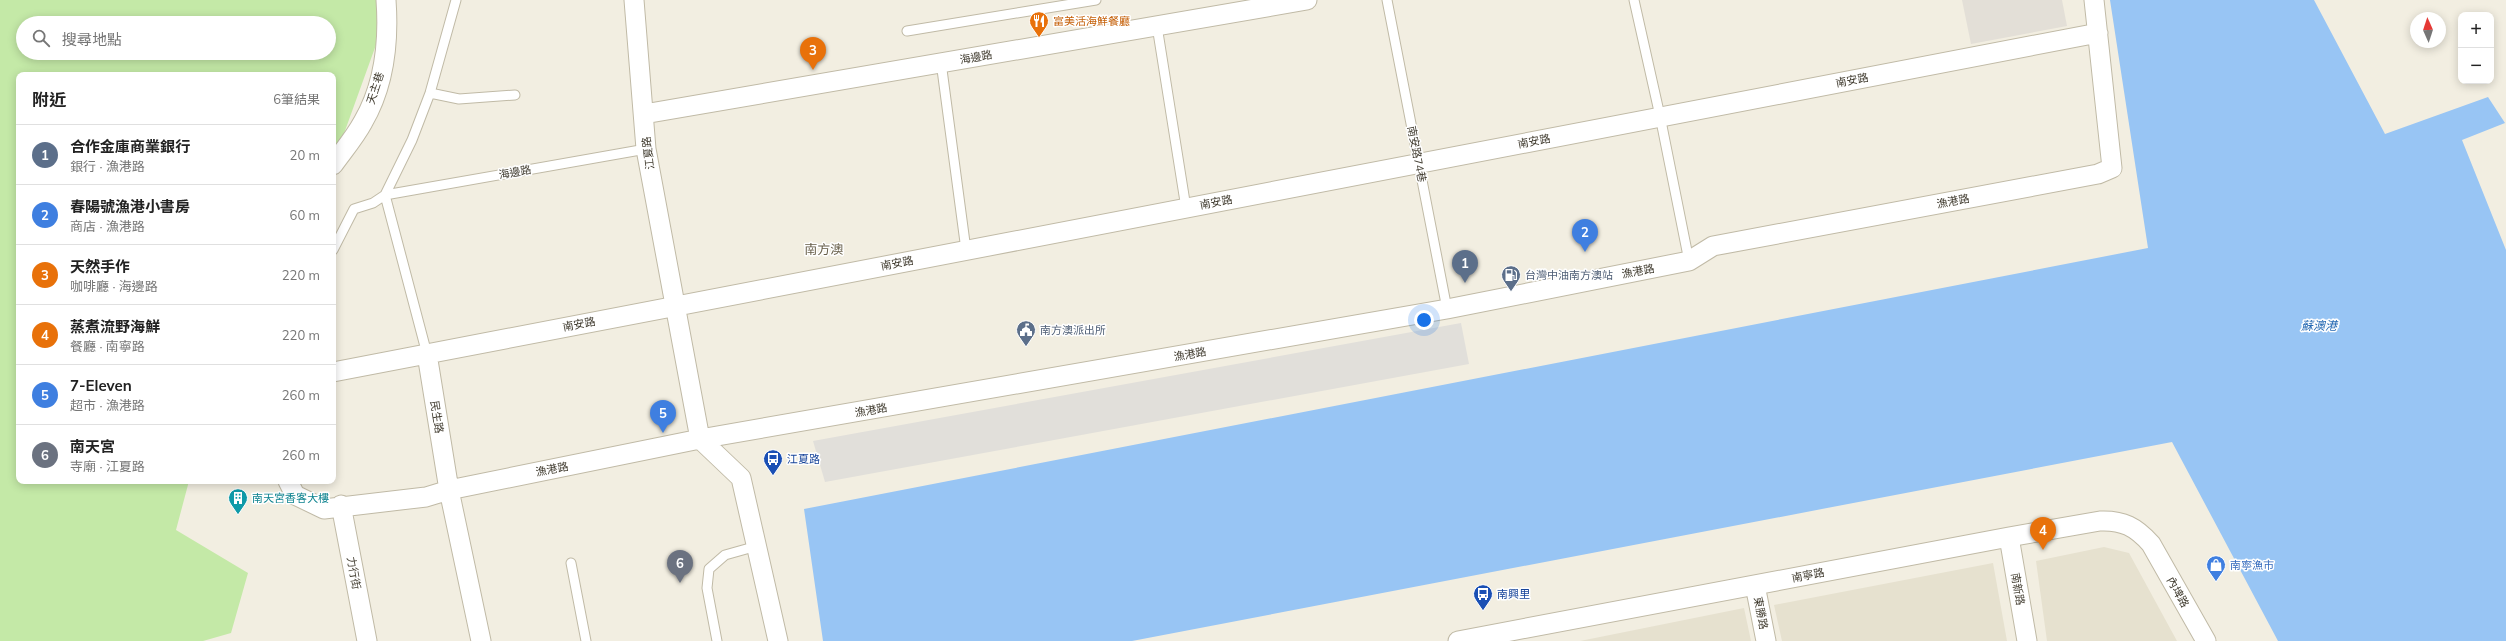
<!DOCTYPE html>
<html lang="zh-TW">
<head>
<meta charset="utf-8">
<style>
	:root { --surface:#fff; --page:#f2f2f2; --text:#222; --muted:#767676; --line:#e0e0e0; --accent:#111827 }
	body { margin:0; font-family:Mulish,"Noto Sans TC",sans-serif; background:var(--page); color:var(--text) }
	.controls { position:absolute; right:12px; top:12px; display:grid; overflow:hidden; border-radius:8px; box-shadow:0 2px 10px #0003 }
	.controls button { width:36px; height:36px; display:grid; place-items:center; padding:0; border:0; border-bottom:1px solid var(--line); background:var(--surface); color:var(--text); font:20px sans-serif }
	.compass { position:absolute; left:2410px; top:12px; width:36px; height:36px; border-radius:50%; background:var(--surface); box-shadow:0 2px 10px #0003; rotate:357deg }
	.you { position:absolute; left:1424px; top:320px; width:14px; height:14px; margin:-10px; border:3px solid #fff; border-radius:50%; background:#1a73e8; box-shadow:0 0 0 6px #1a73e833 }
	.badge { display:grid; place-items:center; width:26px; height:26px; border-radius:50%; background:var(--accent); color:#fff; font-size:13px; font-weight:700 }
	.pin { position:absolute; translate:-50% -33px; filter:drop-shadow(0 1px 2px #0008) }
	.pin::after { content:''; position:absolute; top:21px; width:14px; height:12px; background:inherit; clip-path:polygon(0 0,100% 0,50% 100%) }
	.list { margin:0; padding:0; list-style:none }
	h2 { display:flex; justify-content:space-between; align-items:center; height:52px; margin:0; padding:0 16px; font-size:17px }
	h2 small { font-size:13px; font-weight:400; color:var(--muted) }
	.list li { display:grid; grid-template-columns:26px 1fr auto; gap:12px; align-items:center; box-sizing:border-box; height:60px; padding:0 16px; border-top:1px solid var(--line) }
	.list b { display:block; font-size:15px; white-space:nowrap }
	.list p { margin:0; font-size:13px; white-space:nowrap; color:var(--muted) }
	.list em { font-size:13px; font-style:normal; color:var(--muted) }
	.icon { flex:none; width:22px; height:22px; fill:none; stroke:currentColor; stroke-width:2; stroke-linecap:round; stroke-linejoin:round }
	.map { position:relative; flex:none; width:2506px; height:641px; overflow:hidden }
	.search { position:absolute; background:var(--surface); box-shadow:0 2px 10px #0003; left:16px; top:16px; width:320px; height:44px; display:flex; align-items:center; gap:10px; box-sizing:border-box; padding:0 14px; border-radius:22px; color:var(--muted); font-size:15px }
	.panel { position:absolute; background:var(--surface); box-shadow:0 2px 10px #0003; left:16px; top:72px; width:320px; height:412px; border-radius:8px }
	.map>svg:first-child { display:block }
	.residential { fill:#e6e1cf }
	.industrial { fill:#e3dfd7 }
	.green { fill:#c4e9a7; fill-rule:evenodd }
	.parking { fill:#e1dfda }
	.water { fill:#98c5f4 }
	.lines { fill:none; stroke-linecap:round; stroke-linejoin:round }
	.service-casing { stroke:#c0baa6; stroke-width:11 }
	.minor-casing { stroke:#c0baa6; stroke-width:21 }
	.service { stroke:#fff; stroke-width:9 }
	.minor { stroke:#fff; stroke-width:19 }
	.labels { text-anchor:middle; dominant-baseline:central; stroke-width:3; stroke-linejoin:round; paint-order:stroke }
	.food-label { font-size:11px; fill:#c56008; stroke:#fff; text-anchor:start }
	.street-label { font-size:11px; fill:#433e32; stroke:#fff }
	.service-label { font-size:11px; fill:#4e5e75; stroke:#fff; text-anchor:start }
	.transit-label { font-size:11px; fill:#164399; stroke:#fff; text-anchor:start }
	.culture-label { font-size:11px; fill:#0d838f; stroke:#fff; text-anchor:start }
	.shop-label { font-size:11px; fill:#366cbe; stroke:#fff; text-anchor:start }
	.water-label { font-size:12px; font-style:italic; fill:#276ab3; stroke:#fff }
	.quarter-label { font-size:13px; fill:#665d48; stroke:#fff }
</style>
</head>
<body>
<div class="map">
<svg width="2506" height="641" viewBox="0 0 2506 641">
	<rect width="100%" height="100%" fill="#f2eee1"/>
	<!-- residential -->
	<path class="residential" d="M2104,547L2129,553L2177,641H2047L2036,561Z
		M1993,563L2007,641H1782L1774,605Z
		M1744,608L1751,641H1580Z"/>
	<!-- industrial -->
	<path class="industrial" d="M1962,0H2062L2067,26L1971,44Z"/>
	<!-- green -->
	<path class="green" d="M0,0H377L381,31L333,164V75H19V481H189L176,530L248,573L231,633L203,641H0ZM23,23H329V53H23Z"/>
	<!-- parking -->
	<path class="parking" d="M1461,323L1469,364L825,482L813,441Z"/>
	<!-- water -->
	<path class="water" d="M2110,0H2314L2385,134L2488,97L2505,123L2462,140L2506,250V641H2278L2172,442L1132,641H823L804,509L2148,248Z"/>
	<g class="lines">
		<defs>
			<path id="service" d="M1387,0L1447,309
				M1634,0L1660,116L1689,261
				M1157,26L1186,208
				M907,31L1096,0
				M941,62L966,250
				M430,93L459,99L515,95
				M385,195L646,149
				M385,195L427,354
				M333,250L354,209L373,203L385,195L412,140L430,93L456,0
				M571,563L586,641
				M717,641L707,588L709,569L725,555L757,546"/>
			<path id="minor" d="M634,0L646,149L700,439L741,478L778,641
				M644,114L1307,0
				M333,165C343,151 355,137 363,122C384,86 389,41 386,0
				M427,354L449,490L481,641
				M333,372L2098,33
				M288,481L295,495L324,509L426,497L449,490L700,439L1447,309L1689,261L1713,246L2098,174L2112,168L2094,0
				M341,505L367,641
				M2009,537L2027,641
				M1755,585L1766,641
				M1458,641L2009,537L2100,521C2123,520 2136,527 2151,544L2206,641"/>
		</defs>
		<!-- service casing -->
		<use href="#service" class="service-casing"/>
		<!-- minor casing -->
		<use href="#minor" class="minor-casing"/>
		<!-- service -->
		<use href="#service" class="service"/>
		<!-- minor -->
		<use href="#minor" class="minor"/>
	</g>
	<!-- icons -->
	<defs>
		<symbol id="restaurant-pin" viewBox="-11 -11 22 30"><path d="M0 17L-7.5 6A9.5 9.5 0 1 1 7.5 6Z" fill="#e8710a" stroke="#fff"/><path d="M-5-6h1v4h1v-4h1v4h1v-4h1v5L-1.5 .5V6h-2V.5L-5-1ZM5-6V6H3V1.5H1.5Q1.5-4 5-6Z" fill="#fff"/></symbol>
		<symbol id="fuel-pin" viewBox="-11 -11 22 30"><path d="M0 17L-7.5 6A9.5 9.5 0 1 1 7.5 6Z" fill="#5c6f8a" stroke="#fff"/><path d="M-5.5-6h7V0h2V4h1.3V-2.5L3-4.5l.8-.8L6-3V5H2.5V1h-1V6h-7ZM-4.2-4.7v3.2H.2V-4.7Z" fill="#fff"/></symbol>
		<symbol id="civic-pin" viewBox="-11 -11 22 30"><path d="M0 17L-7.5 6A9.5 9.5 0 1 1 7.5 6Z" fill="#5c6f8a" stroke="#fff"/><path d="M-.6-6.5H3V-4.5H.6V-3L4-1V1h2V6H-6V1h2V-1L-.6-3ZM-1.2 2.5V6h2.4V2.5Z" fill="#fff"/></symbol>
		<symbol id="bus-pin" viewBox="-11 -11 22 30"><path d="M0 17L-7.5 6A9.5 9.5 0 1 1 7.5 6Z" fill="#1a4fb4" stroke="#fff"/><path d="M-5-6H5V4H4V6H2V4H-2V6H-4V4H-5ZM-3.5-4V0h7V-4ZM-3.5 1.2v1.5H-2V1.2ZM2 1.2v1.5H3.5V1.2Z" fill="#fff"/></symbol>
		<symbol id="building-pin" viewBox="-11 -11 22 30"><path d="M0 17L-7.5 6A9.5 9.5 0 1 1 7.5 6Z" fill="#0f9aa8" stroke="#fff"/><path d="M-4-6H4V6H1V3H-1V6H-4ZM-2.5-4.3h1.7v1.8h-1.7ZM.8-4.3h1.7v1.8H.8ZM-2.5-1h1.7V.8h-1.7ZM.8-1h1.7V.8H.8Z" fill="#fff"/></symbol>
		<symbol id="shop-pin" viewBox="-11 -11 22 30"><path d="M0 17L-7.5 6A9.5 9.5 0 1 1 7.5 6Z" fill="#3f7fe0" stroke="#fff"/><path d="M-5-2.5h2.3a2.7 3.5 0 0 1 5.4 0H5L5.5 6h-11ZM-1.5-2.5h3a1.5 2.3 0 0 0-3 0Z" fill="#fff"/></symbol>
	</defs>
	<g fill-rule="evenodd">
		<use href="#restaurant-pin" x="1028" y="10" width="22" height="30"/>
		<use href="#fuel-pin" x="1500" y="264" width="22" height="30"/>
		<use href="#civic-pin" x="1015" y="319" width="22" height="30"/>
		<use href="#bus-pin" x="762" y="448" width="22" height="30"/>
		<use href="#building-pin" x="227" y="487" width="22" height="30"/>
		<use href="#shop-pin" x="2205" y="554" width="22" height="30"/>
		<use href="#bus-pin" x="1472" y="583" width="22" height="30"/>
	</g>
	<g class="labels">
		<!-- food labels -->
		<g class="food-label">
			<text x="1053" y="21">富美活海鮮餐廳</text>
		</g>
		<!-- street labels -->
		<g class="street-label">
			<text transform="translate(976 57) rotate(-10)">海邊路</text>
			<text transform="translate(1852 80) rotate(-11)">南安路</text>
			<text transform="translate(375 88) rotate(-72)">天主巷</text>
			<text transform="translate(1534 141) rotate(-11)">南安路</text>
			<text transform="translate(648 153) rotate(-97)">江夏路</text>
			<text transform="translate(1417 154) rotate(79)">南安路74巷</text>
			<text transform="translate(515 172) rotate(-10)">海邊路</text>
			<text transform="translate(1953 201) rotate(-11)">漁港路</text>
			<text transform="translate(1216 202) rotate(-11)">南安路</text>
			<text transform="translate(897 263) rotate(-11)">南安路</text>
			<text transform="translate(1638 271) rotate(-11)">漁港路</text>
			<text transform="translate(579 324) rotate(-11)">南安路</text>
			<text transform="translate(1190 354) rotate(-10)">漁港路</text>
			<text transform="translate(871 410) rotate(-10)">漁港路</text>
			<text transform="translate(437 417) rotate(81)">民生路</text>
			<text transform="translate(552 469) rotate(-11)">漁港路</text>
			<text transform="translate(354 573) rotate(79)">力行街</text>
			<text transform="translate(1808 575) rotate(-11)">南寧路</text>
			<text transform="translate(2018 589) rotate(80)">南新路</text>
			<text transform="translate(2178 592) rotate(61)">內埤路</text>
			<text transform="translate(1761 613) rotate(79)">東勝路</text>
		</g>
		<!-- service labels -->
		<g class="service-label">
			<text x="1525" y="275">台灣中油南方澳站</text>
			<text x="1040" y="330">南方澳派出所</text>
		</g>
		<!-- transit labels -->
		<g class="transit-label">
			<text x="787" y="459">江夏路</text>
			<text x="1497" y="594">南興里</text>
		</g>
		<!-- culture labels -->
		<g class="culture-label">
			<text x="252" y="498">南天宮香客大樓</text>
		</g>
		<!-- shop labels -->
		<g class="shop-label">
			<text x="2230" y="565">南寧漁市</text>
		</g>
		<!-- water labels -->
		<g class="water-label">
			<text x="2319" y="325">蘇澳港</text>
		</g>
		<!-- quarter labels -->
		<g class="quarter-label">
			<text x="824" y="249">南方澳</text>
		</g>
	</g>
</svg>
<div class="controls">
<button>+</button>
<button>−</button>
</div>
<svg class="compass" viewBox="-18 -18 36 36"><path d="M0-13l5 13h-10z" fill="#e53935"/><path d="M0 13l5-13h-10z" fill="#767676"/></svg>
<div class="you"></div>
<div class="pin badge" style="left:1465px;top:283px;background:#5c6f8a">1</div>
<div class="pin badge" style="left:1585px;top:252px;background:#3f7fe0">2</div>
<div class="pin badge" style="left:813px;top:70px;background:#e8710a">3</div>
<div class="pin badge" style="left:2043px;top:550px;background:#e8710a">4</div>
<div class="pin badge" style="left:663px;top:433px;background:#3f7fe0">5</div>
<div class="pin badge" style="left:680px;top:583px;background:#6b7280">6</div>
<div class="search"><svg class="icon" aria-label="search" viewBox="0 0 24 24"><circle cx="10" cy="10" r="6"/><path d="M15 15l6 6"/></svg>搜尋地點</div>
<section class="panel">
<h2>附近<small>6筆結果</small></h2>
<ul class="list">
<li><span class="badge" style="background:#5c6f8a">1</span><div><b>合作金庫商業銀行</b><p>銀行 · 漁港路</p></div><em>20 m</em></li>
<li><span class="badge" style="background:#3f7fe0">2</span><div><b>春陽號漁港小書房</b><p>商店 · 漁港路</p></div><em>60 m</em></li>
<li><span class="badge" style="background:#e8710a">3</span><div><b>天然手作</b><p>咖啡廳 · 海邊路</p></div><em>220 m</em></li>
<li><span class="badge" style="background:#e8710a">4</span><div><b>蒸煮流野海鮮</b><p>餐廳 · 南寧路</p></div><em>220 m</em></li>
<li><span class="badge" style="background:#3f7fe0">5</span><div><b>7-Eleven</b><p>超市 · 漁港路</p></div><em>260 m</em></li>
<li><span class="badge" style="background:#6b7280">6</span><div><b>南天宮</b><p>寺廟 · 江夏路</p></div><em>260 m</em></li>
</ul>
</section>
</div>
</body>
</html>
